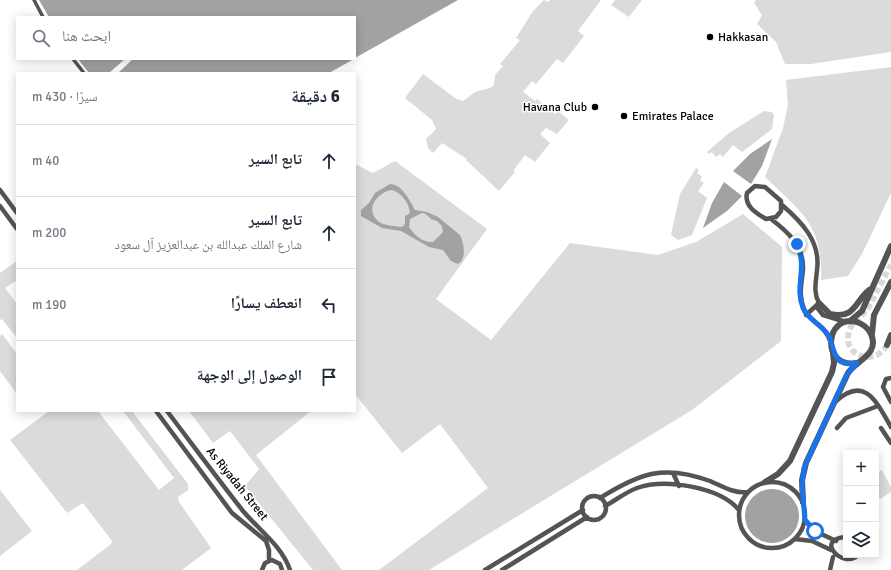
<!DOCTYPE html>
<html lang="ar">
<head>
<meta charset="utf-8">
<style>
	:root { --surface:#fff; --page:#f2f2f3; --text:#1f2937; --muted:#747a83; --line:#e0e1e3 }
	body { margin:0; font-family:Signika,"Noto Naskh Arabic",sans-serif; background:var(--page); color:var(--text); direction:rtl }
	.controls { position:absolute; right:12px; bottom:12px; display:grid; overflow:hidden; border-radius:0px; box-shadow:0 2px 10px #0003 }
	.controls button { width:36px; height:36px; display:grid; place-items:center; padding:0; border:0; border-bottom:1px solid var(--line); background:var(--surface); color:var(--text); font:20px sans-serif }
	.stop { position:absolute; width:12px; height:12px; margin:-9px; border:3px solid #1a73e8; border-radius:50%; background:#fff }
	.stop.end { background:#1a73e8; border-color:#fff; box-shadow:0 1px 4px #0008 }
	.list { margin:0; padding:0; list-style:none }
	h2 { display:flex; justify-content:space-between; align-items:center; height:52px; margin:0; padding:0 16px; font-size:17px }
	h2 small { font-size:13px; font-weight:400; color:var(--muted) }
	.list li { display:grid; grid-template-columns:26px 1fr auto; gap:12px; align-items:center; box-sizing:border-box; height:72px; padding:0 16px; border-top:1px solid var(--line) }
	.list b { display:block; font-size:15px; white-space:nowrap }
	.list p { margin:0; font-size:13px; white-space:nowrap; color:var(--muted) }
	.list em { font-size:13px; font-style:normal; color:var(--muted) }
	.icon { flex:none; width:22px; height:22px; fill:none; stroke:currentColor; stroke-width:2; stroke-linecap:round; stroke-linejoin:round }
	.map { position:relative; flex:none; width:891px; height:570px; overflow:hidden; direction:ltr }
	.search { position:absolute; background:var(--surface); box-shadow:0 2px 10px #0003; left:16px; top:16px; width:340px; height:44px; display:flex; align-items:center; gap:10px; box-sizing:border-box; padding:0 14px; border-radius:0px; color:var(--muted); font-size:15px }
	.panel { position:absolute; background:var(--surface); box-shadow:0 2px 10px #0003; left:16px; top:72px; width:340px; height:340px; border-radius:0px; direction:rtl }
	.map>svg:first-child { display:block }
	.green { fill:#dbdbdb }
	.water { fill:#a2a2a2; fill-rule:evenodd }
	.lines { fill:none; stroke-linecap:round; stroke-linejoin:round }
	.tertiary-tunnel { stroke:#d9d9d9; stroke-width:6; stroke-dasharray:6 3; stroke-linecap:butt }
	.pedestrian { stroke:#545454; stroke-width:3.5 }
	.minor { stroke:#545454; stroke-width:4.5 }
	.tertiary { stroke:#545454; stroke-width:6 }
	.route { stroke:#1a73e8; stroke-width:5 }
	.poi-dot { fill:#000; stroke:#fff; stroke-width:1.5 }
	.labels { text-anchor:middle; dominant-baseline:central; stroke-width:3; stroke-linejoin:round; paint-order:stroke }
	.poi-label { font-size:12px; fill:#000; stroke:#fff; text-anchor:start }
	.street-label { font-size:12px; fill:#000; stroke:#fff }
</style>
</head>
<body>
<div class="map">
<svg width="891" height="570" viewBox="0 0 891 570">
	<rect width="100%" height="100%" fill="#fff"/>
	<!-- green -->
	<path class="green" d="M544,0L548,2L550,0H601L578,31L584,36L563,63L557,59L536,84L532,81L523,92L535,101L537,99L555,114L558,111L569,120L557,134L546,128L540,134L550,143L535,162L525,155L514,170L515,172L499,191L466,160L467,159L442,143L433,153L428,148L426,139L436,129L432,120L405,98L423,74L455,98L463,101L475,92L490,88L494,85L495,75L503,66L500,64L520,40L516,38L533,11Z
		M615,0H642L629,17L611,5Z
		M756,0H891V52L811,64H785L776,42L757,24L762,15L754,3Z
		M891,67V193L862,254L848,276L821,280C823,224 802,213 765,177L783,128L788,105L786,80Z
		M764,111L772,112L774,115L772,129L742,152L733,145L723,157L720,154L716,157L712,152L709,154L707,152L729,133Z
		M395,161L487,229L436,299L491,340L570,243L658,255L696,242L743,214L782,247L781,341L692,410L429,570H379L488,488L440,424L402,453L355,394V164L373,173Z
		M696,168L699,170L697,173L702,177L700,180L704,183L698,191L707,198L692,235L678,240L671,235L680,194Z
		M17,261V280L5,288L17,304V338L2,319L0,320V273Z
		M2,334L17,354V394L0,371V336Z
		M49,411H98L159,490L174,478L123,411H132L188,484V490L178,497L179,502L211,548L182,570H77L111,544L112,541L83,503L67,513L10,440Z
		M189,411H311L256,455L342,570H313L245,486L259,469L230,431L213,443Z
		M882,470L891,487V492L880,499L876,492V473Z
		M0,490L32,531L0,556Z"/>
	<!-- water -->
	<path class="water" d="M39,0H458L355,58V17H49Z
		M78,59H125L109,73H89Z
		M133,59H354L329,73H118Z
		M772,139L762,166L751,184L733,171L750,154Z
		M724,182L742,196L727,211L703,228L712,203Z
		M390,184C402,184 410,201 415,210L427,212L438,217L460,235C464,243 467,259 458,264L451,261L443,250L429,247L401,231L382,228L361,216V210L369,203L375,193ZM392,190C402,193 409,203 410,213L405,216V224L402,227C395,226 384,226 378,221C364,209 378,192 392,190ZM422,213L426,214L431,219L437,221L442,226L443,232L433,242C423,243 414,235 409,227L410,219Z
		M745 516a27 27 0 1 1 54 0a27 27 0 1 1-54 0Z"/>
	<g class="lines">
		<!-- tertiary-tunnel -->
		<path class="tertiary-tunnel" d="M887,345C875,367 842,356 849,332C851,322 862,316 868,308C876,294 883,279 891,265"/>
		<!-- pedestrian -->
		<path class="pedestrian" d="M34,0L43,17
			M73,59L84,73"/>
		<!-- minor -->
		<path class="minor" d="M755,186L765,187L781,201V211L776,217L766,219C756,213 744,206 747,193Z
			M0,190L17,213
			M782,205C802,222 821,242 817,270C816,282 813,292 819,303L806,315
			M0,206L17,229
			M771,219C788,232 804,246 803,269C802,283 798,294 804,309C809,322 826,326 830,341
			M816,306L823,315L846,322
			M891,378L886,379L883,387L891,402
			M835,402C865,374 877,403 891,427
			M156,411L232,513L266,541L269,550V560
			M167,411C192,444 217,478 243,511C259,530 282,546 290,570
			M837,428L846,418L878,406
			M881,428L891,443
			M673,473L679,486
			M739 515a33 33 0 1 1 66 0a33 33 0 1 1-66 0Z
			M582 508a12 12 0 1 1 24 0a12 12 0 1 1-24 0Z
			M600,498C640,473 664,464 710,481C722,486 734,494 748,492
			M605,506C616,500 626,492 637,488C665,478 720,487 739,510
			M805,520L813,530L836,541
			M846,537C813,539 844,570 858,555
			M795,539L812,541L831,550
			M262,570L265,563L272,560L280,564L282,570
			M485,570L583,510
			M502,570L587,517
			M830,570L833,557"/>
		<!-- tertiary -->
		<path class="tertiary" d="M819,303L830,314C855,320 855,301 869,290
			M850,321L862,311L891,246
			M872,334L874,315L891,282
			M887,345L891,335
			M765,482L778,474L790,461L832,372L834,363L833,353
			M803,502L802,480L806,463L848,373C857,360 880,354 871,334C868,328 863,324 857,322C825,313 820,369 857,363"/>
	</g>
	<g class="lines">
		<!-- route -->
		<path class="route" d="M797,244C808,270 794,285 803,308C808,320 822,324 828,335C836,349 831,367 857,363L846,376L804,468L802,486L805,520L815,531"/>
	</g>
	<!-- markers -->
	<g class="poi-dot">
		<circle cx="710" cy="37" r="4"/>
		<circle cx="595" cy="107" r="4"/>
		<circle cx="624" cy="116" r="4"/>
	</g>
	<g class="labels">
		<!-- poi labels -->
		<g class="poi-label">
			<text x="718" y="37">Hakkasan</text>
			<text x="587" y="107" text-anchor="end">Havana Club</text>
			<text x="632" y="116">Emirates Palace</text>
		</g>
		<!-- street labels -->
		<g class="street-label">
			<text transform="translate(237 484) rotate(51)">As Riyadah Street</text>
		</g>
	</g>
</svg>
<div class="controls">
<button>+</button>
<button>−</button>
<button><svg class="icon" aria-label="layers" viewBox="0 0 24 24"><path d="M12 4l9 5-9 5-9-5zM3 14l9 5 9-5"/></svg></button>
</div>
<div class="stop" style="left:815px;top:531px"></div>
<div class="stop end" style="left:797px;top:244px"></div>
<div class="search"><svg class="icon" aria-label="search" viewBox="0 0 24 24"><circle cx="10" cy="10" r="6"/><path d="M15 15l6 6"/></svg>ابحث هنا</div>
<section class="panel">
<h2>6 دقيقة<small>سيرًا · 430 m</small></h2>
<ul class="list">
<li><svg class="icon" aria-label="ahead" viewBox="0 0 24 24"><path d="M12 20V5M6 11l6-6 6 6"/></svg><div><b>تابع السير</b></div><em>40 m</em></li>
<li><svg class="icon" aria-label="ahead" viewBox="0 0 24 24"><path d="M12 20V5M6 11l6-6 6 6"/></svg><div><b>تابع السير</b><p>شارع الملك عبدالله بن عبدالعزيز آل سعود</p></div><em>200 m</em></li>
<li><svg class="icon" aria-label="left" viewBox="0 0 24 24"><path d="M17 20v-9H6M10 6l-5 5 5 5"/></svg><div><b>انعطف يسارًا</b></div><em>190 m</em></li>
<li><svg class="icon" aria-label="arrive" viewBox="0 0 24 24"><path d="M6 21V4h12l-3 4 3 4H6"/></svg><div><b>الوصول إلى الوجهة</b></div></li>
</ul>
</section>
</div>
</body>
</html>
